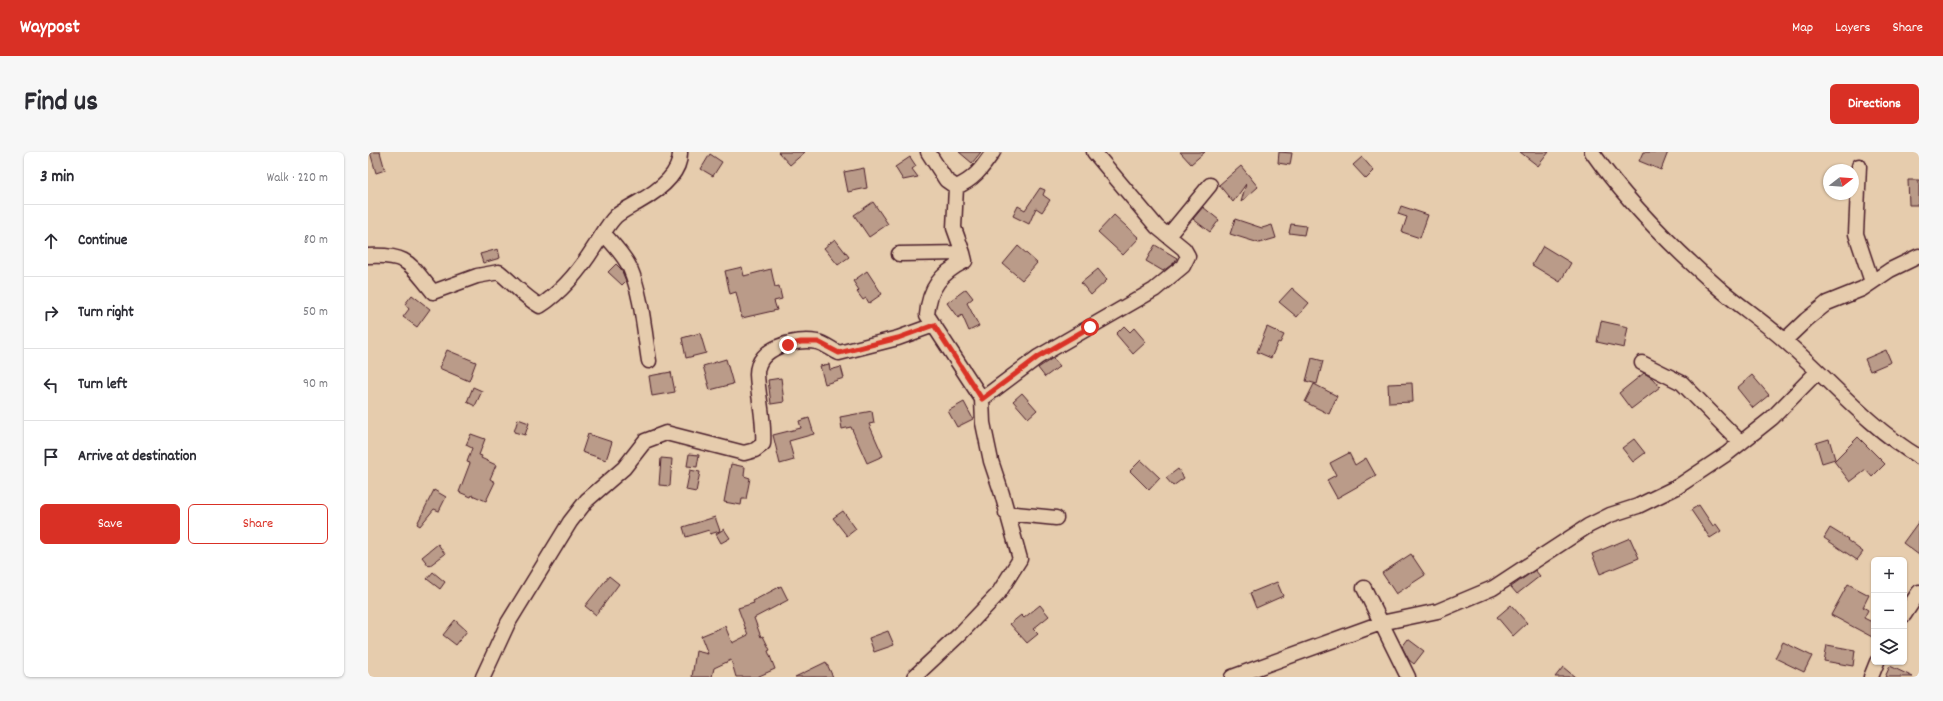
<!DOCTYPE html>
<html lang="en">
<head>
<meta charset="utf-8">
<style>
	:root { --surface:#fff; --page:#f7f7f7; --text:#2b2b33; --muted:#7c7c81; --line:#e1e1e2; --accent:#d93025 }
	body { margin:0; font-family:Dekko,sans-serif; background:var(--page); color:var(--text) }
	.controls { position:absolute; right:12px; bottom:12px; display:grid; overflow:hidden; border-radius:6px; box-shadow:0 1px 3px #0004 }
	.controls button { width:36px; height:36px; display:grid; place-items:center; padding:0; border:0; border-bottom:1px solid var(--line); background:var(--surface); color:var(--text); font:20px sans-serif }
	.compass { position:absolute; left:1455px; top:12px; width:36px; height:36px; border-radius:50%; background:var(--surface); box-shadow:0 1px 3px #0004; rotate:73deg }
	.stop { position:absolute; width:12px; height:12px; margin:-9px; border:3px solid #d93025; border-radius:50%; background:#fff }
	.stop.end { background:#d93025; border-color:#fff; box-shadow:0 1px 4px #0008 }
	.list { margin:0; padding:0; list-style:none }
	h2 { display:flex; justify-content:space-between; align-items:center; height:52px; margin:0; padding:0 16px; font-size:17px }
	h2 small { font-size:13px; font-weight:400; color:var(--muted) }
	.list li { display:grid; grid-template-columns:26px 1fr auto; gap:12px; align-items:center; box-sizing:border-box; height:72px; padding:0 16px; border-top:1px solid var(--line) }
	.list b { display:block; font-size:15px; white-space:nowrap }
	.list em { font-size:13px; font-style:normal; color:var(--muted) }
	.actions { display:flex; gap:8px; padding:12px 16px }
	.actions a { flex:1; padding:9px 0; border:1px solid var(--accent); border-radius:6px; text-align:center; font-size:14px; color:var(--accent) }
	.actions .main { background:var(--accent); color:#fff }
	.icon { flex:none; width:22px; height:22px; fill:none; stroke:currentColor; stroke-width:2; stroke-linecap:round; stroke-linejoin:round }
	.map { position:relative; flex:none; width:1551px; height:525px; overflow:hidden; border-radius:6px }
	header { display:flex; align-items:center; gap:24px; box-sizing:border-box; height:56px; padding:0 20px; background:var(--accent); color:#fff }
	header strong { font-size:19px }
	nav { display:flex; gap:22px; margin-inline-start:auto; font-size:14px }
	.intro { display:flex; align-items:center; justify-content:space-between; box-sizing:border-box; height:96px; padding:0 24px }
	h1 { margin:0; font-size:28px }
	.button { padding:10px 18px; border-radius:6px; background:var(--accent); color:#fff; font-size:14px; font-weight:700 }
	main { display:flex; gap:24px; padding:0 24px }
	aside { flex:1; background:var(--surface); border-radius:6px; box-shadow:0 1px 3px #0004 }
	.map>svg:first-child { display:block }
	.building { fill:#ba9b89; stroke:#4a1f2b }
	.lines { fill:none; stroke-linecap:round; stroke-linejoin:round }
	.minor-casing { stroke:#4a1f2b; stroke-width:17 }
	.minor { stroke:#e6ccad; stroke-width:14 }
	.route { stroke:#d93025; stroke-width:5 }
</style>
</head>
<body>
<header>
<strong>Waypost</strong>
<nav><a>Map</a><a>Layers</a><a>Share</a></nav>
</header>
<div class="intro"><h1>Find us</h1><a class="button">Directions</a></div>
<main>
<aside>
<h2>3 min<small>Walk · 220 m</small></h2>
<ul class="list">
<li><svg class="icon" aria-label="ahead" viewBox="0 0 24 24"><path d="M12 20V5M6 11l6-6 6 6"/></svg><div><b>Continue</b></div><em>80 m</em></li>
<li><svg class="icon" aria-label="right" viewBox="0 0 24 24"><path d="M7 20v-9h11M14 6l5 5-5 5"/></svg><div><b>Turn right</b></div><em>50 m</em></li>
<li><svg class="icon" aria-label="left" viewBox="0 0 24 24"><path d="M17 20v-9H6M10 6l-5 5 5 5"/></svg><div><b>Turn left</b></div><em>90 m</em></li>
<li><svg class="icon" aria-label="arrive" viewBox="0 0 24 24"><path d="M6 21V4h12l-3 4 3 4H6"/></svg><div><b>Arrive at destination</b></div></li>
</ul>
<div class="actions"><a class="main">Save</a><a>Share</a></div>
</aside>
<div class="map">
<svg width="1551" height="525" viewBox="0 0 1551 525">
	<rect width="100%" height="100%" fill="#e6ccad"/>
	<filter id="ink" filterUnits="userSpaceOnUse"><feTurbulence type="fractalNoise" baseFrequency=".025" numOctaves="2"/><feDisplacementMap in="SourceGraphic" scale="8" xChannelSelector="R" yChannelSelector="G"/><feConvolveMatrix kernelMatrix="1 2 1 2 8 2 1 2 1" color-interpolation-filters="sRGB"/></filter>
	<g filter="url(#ink)">
		<!-- building -->
		<path class="building" d="M2,0H12L17,18L8,21Z
			M410,0H437L422,13Z
			M591,0H613L604,11Z
			M812,0H837L823,12Z
			M911,0L924,1L922,13L910,11Z
			M1152,0H1181L1170,14Z
			M1275,0H1300L1293,18L1271,9Z
			M342,2L354,10L345,24L333,17Z
			M542,5L548,14L544,17L550,25L535,28L527,15Z
			M994,5L1006,19L998,27L985,13Z
			M873,14L890,35L873,50L878,32L865,50L851,33Z
			M496,16L499,36L480,40L476,20Z
			M1540,28H1551V53H1541Z
			M672,36L677,38L675,43L682,48L674,60L668,56L661,72L645,64L650,54L657,58Z
			M505,50L520,72L501,85L486,63Z
			M1033,54L1060,63L1052,86L1034,80L1039,65L1030,62Z
			M835,55L851,68L842,80L825,67Z
			M746,63L771,86L755,103L730,80Z
			M867,67L894,76L904,73L908,86L891,91L862,82Z
			M923,72L938,74L936,83L921,81Z
			M467,87L481,105L470,113L456,96Z
			M787,93L809,106L806,111L795,119L778,109Z
			M650,94L669,111L654,128L635,112Z
			M1175,94L1203,111L1192,130L1164,113Z
			M130,97L132,106L115,111L112,102Z
			M248,112L253,117L258,129L254,133L240,120Z
			M374,115L376,124L403,117L407,135L411,134L414,147L406,149L409,158L374,166L368,140L362,142L357,119Z
			M730,117L739,128L723,143L713,131Z
			M499,119L514,142L501,151L498,146L495,148L489,140L491,138L485,129Z
			M924,136L941,151L929,165L911,150Z
			M598,137L605,146L599,151L611,174L601,179L594,163L590,166L579,151Z
			M44,143L62,157L49,175L35,165L41,157L37,152Z
			M1233,169L1260,175L1256,196L1229,190Z
			M756,174L762,180L766,176L778,190L765,202L748,182Z
			M899,175L916,183L912,191L910,190L903,206L889,200Z
			M332,181L338,201L318,206L314,186Z
			M79,198L108,210L101,229L71,216Z
			M1518,198L1523,210L1502,219L1497,207Z
			M685,206L692,214L677,225L670,216Z
			M944,206L955,209L949,232L938,229Z
			M358,207L365,232L342,238L335,214Z
			M461,212L462,218L473,215L476,226L457,232L452,214Z
			M303,220L307,240L284,244L281,224Z
			M1276,221L1284,226L1292,235L1263,257L1251,241Z
			M1384,223L1401,243L1385,256L1369,236Z
			M413,226L416,250L403,252L400,228Z
			M1044,231L1045,250L1021,251L1020,232Z
			M946,232L969,244L961,262L937,250Z
			M105,235L114,239L107,254L99,250Z
			M654,241L669,258L660,266L645,249Z
			M596,250L605,267L589,275L580,259Z
			M504,259L506,271L501,272L515,304L499,311L483,275L474,277L472,265Z
			M441,266L446,282L421,289L426,308L412,312L405,283L433,276L431,269Z
			M150,267L161,271L157,283L146,280Z
			M103,282L117,287L111,303L114,304L113,306L128,313L122,327L127,330L118,349L104,343L103,345L91,340L102,311L99,310L104,296L98,293Z
			M220,282L244,290L238,308L214,300Z
			M1490,285L1517,312L1504,325L1498,318L1482,330L1466,309Z
			M1266,287L1277,301L1265,310L1254,296Z
			M1461,287L1467,307L1454,311L1448,291Z
			M981,301L987,313L998,306L1008,324L969,346L959,328L968,323L962,311Z
			M321,302L331,303L329,315L319,314Z
			M293,306L304,307L302,334L291,333Z
			M773,308L792,326L781,338L762,319Z
			M363,312L377,315L376,324L382,326L378,347H374L373,353L356,350Z
			M810,317L816,326L805,334L798,326Z
			M322,318L332,320L328,340L318,338Z
			M66,338L78,345L71,359L66,357L52,374L49,372Z
			M1331,353L1345,374L1348,372L1353,379L1342,386L1323,358Z
			M475,359L488,377L479,384L465,366Z
			M347,365L352,379L342,382L341,378L318,385L315,375Z
			M1551,369V403L1535,391Z
			M1462,376L1480,387L1479,388L1495,400L1489,408L1456,386Z
			M356,377L362,386L353,391L348,382Z
			M1262,386L1271,406L1232,422L1224,402Z
			M70,392L77,402L61,414L54,405Z
			M1043,402L1057,423L1028,442L1014,421Z
			M1167,418L1172,424L1149,442L1143,435Z
			M65,420L77,430L72,437L59,427Z
			M241,424L251,432L228,463L217,454Z
			M909,430L915,444L888,456L882,441Z
			M1480,432L1501,443L1495,455L1500,458L1496,466L1506,471V486L1463,463Z
			M413,434L420,448L386,466L393,485L395,484L402,498L400,499L407,517L389,525H368L363,508L346,516L344,525H324L328,499L340,502L333,484L357,474L364,491L380,483L370,456L386,451L385,449Z
			M672,453L681,464L665,477L670,482L659,491L642,472L653,463L656,466Z
			M1143,453L1159,471L1145,484L1129,465Z
			M87,468L99,479L88,493L75,483Z
			M520,479L526,493L506,500L501,486Z
			M1040,487L1056,499L1046,512L1041,508L1034,495Z
			M1415,490L1444,504L1436,520L1407,506Z
			M1459,493L1487,498L1485,514L1456,509Z
			M458,510L465,525H427Z
			M1522,514L1545,525H1517Z
			M1195,515L1207,525H1187Z"/>
		<g class="lines">
			<defs>
				<path id="minor" d="M560,0L578,28L588,35C606,28 614,16 625,0
					M1224,0C1260,51 1305,96 1352,137C1373,155 1396,170 1416,188C1461,227 1499,274 1551,305
					M1491,14L1488,82L1504,130
					M588,35L586,76L595,101
					M236,82C245,92 256,103 262,116C274,144 276,178 281,209
					M800,84L842,33
					M531,102L595,101L597,109C573,121 561,136 559,163L614,247L615,271L623,309L634,342L652,407L630,442L592,482L546,525
					M0,104C40,102 41,111 65,140L109,124L131,120C145,131 156,145 172,154C195,139 212,118 227,94C234,84 239,73 248,64C254,59 262,55 269,51C287,41 313,23 312,0
					M1417,188L1438,168L1459,151L1494,137L1522,118L1551,104
					M1274,211L1314,231L1373,291
					M614,247L670,205L786,138L815,114L820,104L816,97L789,75L726,0
					M638,361L688,366
					M996,436L1040,525
					M1536,463L1551,440
					M115,525L140,471L202,370L219,348L256,316L277,289L298,281L376,301L387,298L395,292C397,268 390,246 389,222C389,195 428,186 449,190C456,191 464,198 471,201L530,186L566,173
					M864,525L1013,471L1070,459L1125,436L1220,374L1242,363L1270,354L1309,335L1360,301L1404,266L1449,220
					M1503,525L1509,510"/>
			</defs>
			<!-- minor casing -->
			<use href="#minor" class="minor-casing"/>
			<!-- minor -->
			<use href="#minor" class="minor"/>
		</g>
	</g>
	<g class="lines" filter="url(#ink)">
		<!-- route -->
		<path class="route" d="M420,193L433,190H450L471,201L530,186L566,173L614,247L670,205L722,175"/>
	</g>
</svg>
<div class="controls">
<button>+</button>
<button>−</button>
<button><svg class="icon" aria-label="layers" viewBox="0 0 24 24"><path d="M12 4l9 5-9 5-9-5zM3 14l9 5 9-5"/></svg></button>
</div>
<svg class="compass" viewBox="-18 -18 36 36"><path d="M0-13l5 13h-10z" fill="#e53935"/><path d="M0 13l5-13h-10z" fill="#7c7c81"/></svg>
<div class="stop" style="left:722px;top:175px"></div>
<div class="stop end" style="left:420px;top:193px"></div>
</div>
</main>
</body>
</html>
